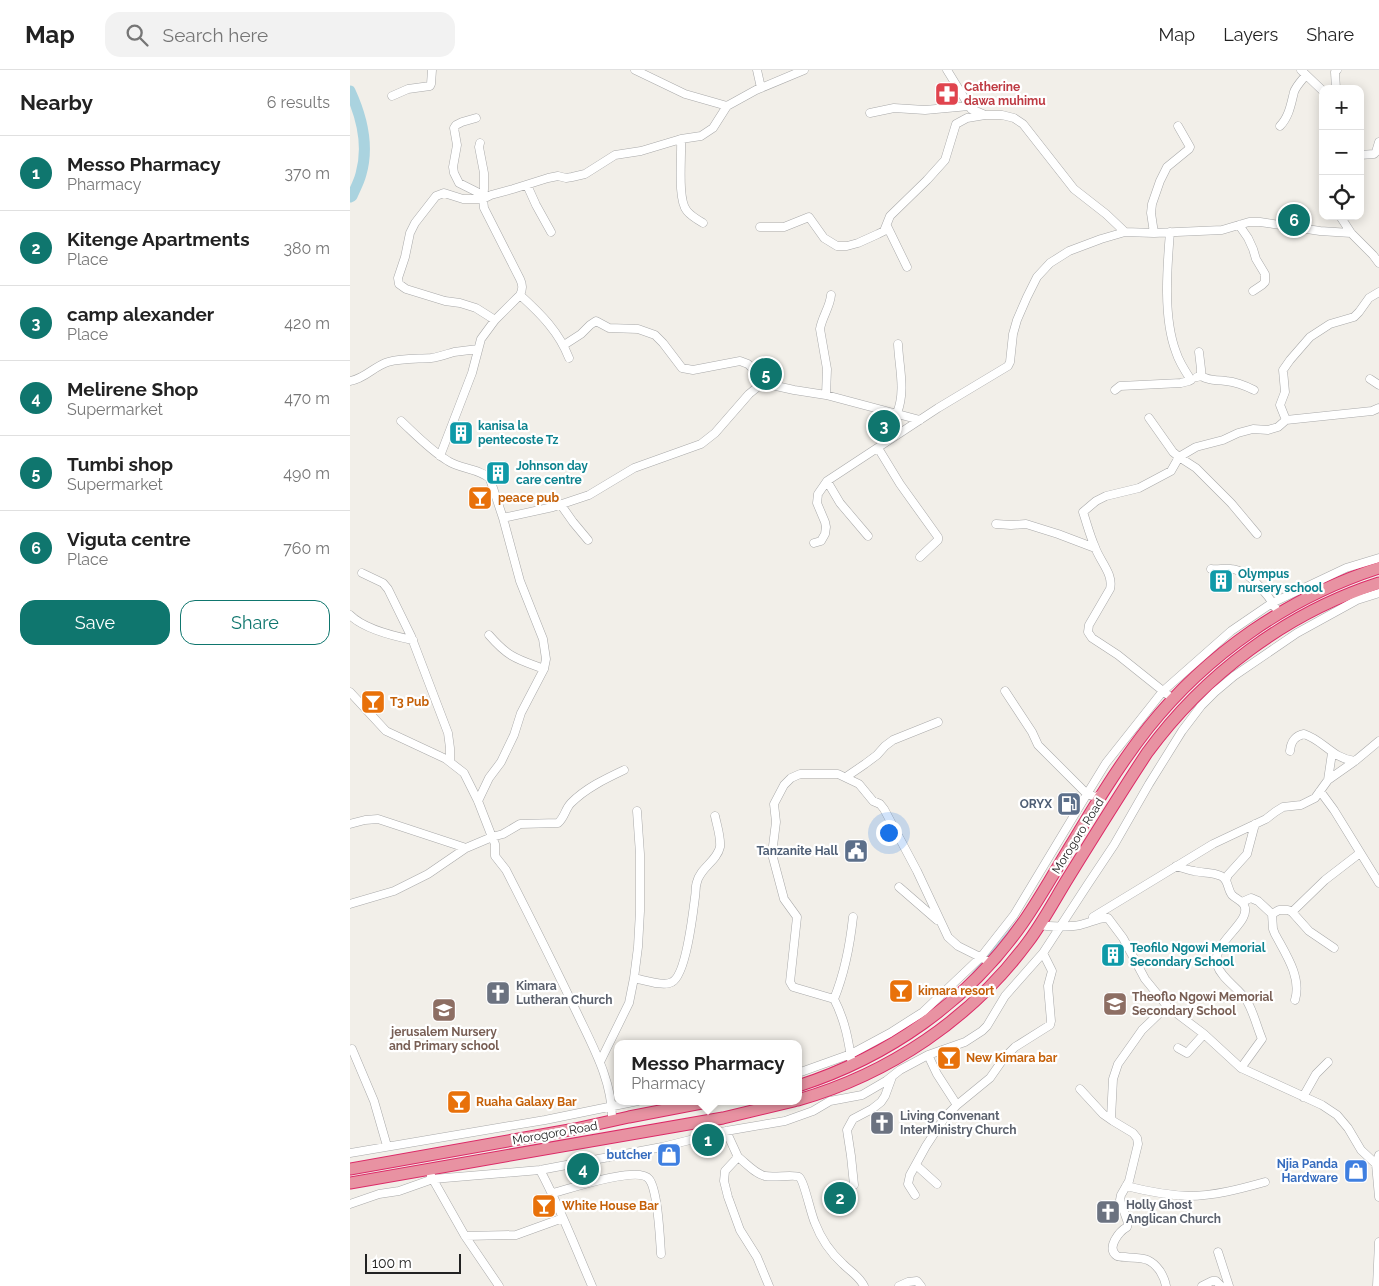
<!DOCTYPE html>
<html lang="en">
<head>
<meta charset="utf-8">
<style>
	:root { --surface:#fff; --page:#f2f2f2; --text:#222; --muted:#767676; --line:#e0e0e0; --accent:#0f766e }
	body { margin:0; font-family:Raleway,sans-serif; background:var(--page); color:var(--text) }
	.controls { position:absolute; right:15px; top:15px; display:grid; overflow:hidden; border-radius:10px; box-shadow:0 2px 12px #0003 }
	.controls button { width:45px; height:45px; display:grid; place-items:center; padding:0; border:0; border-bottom:1px solid var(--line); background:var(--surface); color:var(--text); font:25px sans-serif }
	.scale { position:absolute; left:15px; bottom:12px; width:96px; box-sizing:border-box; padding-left:5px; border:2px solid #222; border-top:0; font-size:14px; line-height:18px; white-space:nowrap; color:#222; -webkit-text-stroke:4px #fff; paint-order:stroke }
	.you { position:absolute; left:538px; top:762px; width:18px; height:18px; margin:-12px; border:4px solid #fff; border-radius:50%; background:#1a73e8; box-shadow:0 0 0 8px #1a73e833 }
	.badge { display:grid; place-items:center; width:32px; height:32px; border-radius:50%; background:var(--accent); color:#fff; font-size:16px; font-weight:700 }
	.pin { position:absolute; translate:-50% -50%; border:2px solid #fff; box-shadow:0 1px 5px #0006 }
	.popup { position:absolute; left:264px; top:970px; width:188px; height:65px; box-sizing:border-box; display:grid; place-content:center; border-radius:10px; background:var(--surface); filter:drop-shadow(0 1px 4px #0005); font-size:16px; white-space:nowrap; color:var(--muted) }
	.popup b { font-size:19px; color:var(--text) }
	.popup::after { content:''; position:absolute; left:50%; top:100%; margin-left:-10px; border:10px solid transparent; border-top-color:var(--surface) }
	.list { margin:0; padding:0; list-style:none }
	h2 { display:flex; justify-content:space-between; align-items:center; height:65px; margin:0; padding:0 20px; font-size:21px }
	h2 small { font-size:16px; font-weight:400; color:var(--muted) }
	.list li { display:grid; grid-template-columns:32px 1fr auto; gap:15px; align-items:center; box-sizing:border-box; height:75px; padding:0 20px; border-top:1px solid var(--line) }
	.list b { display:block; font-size:19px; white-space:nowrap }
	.list p { margin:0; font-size:16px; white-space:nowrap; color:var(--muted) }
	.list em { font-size:16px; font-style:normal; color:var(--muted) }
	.actions { display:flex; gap:10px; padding:15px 20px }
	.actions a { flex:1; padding:11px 0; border:1px solid var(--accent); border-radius:15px; text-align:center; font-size:18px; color:var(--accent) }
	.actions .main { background:var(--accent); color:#fff }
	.icon { flex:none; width:28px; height:28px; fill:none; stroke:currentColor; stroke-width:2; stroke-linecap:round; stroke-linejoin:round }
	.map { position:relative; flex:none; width:1029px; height:1216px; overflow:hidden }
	header { display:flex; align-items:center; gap:30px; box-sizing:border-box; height:70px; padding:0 25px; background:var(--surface); border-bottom:1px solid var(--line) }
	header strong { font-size:24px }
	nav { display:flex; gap:28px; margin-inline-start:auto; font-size:18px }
	.search { width:350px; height:45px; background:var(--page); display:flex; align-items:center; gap:12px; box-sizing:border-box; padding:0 18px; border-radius:15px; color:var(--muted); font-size:19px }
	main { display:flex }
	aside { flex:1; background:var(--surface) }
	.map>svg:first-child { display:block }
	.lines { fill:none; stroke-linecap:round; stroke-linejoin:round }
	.stream { stroke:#aad3df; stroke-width:2 }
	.river { stroke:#aad3df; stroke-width:11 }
	.minor-casing { stroke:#a9a9a9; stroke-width:9 }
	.highway-casing { stroke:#dc2a67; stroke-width:13 }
	.minor { stroke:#fff; stroke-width:8 }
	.highway { stroke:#e892a2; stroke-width:11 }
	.labels { text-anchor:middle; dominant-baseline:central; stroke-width:4.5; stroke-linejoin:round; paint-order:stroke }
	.health-label { font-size:12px; font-weight:bold; fill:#be3a42; stroke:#fff; text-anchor:start }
	.culture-label { font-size:12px; font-weight:bold; fill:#0d838f; stroke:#fff; text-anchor:start }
	.food-label { font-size:12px; font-weight:bold; fill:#c56008; stroke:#fff; text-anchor:start }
	.service-label { font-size:12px; font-weight:bold; fill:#4e5e75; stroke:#fff; text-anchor:end }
	.street-label { font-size:12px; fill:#222; stroke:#fff }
	.worship-label { font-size:12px; font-weight:bold; fill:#5b616d; stroke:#fff; text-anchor:start }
	.education-label { font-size:12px; font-weight:bold; fill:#785e54; stroke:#fff; text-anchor:start }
	.shop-label { font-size:12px; font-weight:bold; fill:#366cbe; stroke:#fff; text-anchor:end }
</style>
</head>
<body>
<header>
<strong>Map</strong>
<div class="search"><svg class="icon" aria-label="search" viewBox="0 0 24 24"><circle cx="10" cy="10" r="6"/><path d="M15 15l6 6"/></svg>Search here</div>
<nav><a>Map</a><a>Layers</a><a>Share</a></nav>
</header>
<main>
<aside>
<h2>Nearby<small>6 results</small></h2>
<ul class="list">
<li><span class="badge">1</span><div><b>Messo Pharmacy</b><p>Pharmacy</p></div><em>370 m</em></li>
<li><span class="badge">2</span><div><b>Kitenge Apartments</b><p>Place</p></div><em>380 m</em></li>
<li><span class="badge">3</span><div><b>camp alexander</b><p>Place</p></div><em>420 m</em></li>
<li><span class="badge">4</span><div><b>Melirene Shop</b><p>Supermarket</p></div><em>470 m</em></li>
<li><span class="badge">5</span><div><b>Tumbi shop</b><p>Supermarket</p></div><em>490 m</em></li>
<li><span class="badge">6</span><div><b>Viguta centre</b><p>Place</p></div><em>760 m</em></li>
</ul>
<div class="actions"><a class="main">Save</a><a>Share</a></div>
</aside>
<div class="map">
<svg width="1029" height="1216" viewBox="0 0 1029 1216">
	<rect width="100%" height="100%" fill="#f2efe9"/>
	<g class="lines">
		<!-- stream -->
		<path class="stream" d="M943,529L968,516L1019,496
			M801,646L816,629
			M637,888L669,849
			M617,910L634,891"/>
		<!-- river -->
		<path class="river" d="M0,21C12,47 19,76 11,104C9,112 5,119 2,126L0,127"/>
		<defs>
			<path id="minor" d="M285,0L335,24L377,36L406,20L454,0
				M407,0L411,18
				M597,0L621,39L635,45H652L664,48L673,54L724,119L756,144L775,162
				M951,0L973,21
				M986,19L985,2L987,0
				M42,26L58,19L80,16L81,14L82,0
				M520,43L544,38L575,40L619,36
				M126,48L112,52L106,55L104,58L107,75L103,97L104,103L109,113L133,125
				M930,56C939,47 941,34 944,22C946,16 952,10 956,5
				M331,69C332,86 327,130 337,141C341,146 348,150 353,153
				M1010,85L1024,84L1026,82L1029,72
				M177,115L186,135L201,162
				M990,146L1001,163L1023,185L1029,193
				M889,155L898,168L903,179L906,189L915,204V212L912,215L903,221
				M537,156L557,197
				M410,157H434L459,147L474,168L487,176H497L508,173L528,164L534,161L540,146L577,110L595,90L606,54L617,48L635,45
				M804,163L801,143L802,134L810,111L817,97L839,79L840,77L828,56
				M1029,222L1019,228L1009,242L1004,247L980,254L960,267L940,290L933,300L935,322L930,335L936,350L1022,341L1029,338
				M170,225C191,244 209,262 219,288
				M145,250L126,238L110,233L95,231L56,219L49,214L48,208L55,187L60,163L65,153L86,126L94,123L113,129H133L141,125L163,119L198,108L208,106L216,108L222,107L235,104L265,85L291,81L331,69L351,66L363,58L377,36
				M214,275L231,264L240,255L246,251L259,258L288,259L305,265L313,273L332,298L343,300L390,291L398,294L415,311L426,316L444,320L476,325L570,350
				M851,306C862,312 865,309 876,311C886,312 894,315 904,320
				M847,307L851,306V299L849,282
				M1020,309L1029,315
				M0,311C15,309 24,296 38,292C52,288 67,289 81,288C89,287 97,284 104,282C112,281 120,280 128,279
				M765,320L770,316L831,313L839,311L841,310C835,301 829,292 826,282C813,248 817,198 820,162
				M476,325L477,299L470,259C472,247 480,237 481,225
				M547,343C556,321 549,297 548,274
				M799,348L823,382L829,387L846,398L881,433L907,464
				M51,351C66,365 80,380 98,391C110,399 131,399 140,409L153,448L170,511L193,569L196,589L194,599L171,643L164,665L151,692L139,708L128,731
				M528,378L550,414L588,467V470L570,487
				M90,386L122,303L131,269L145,250L170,225C173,219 173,215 170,209L134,138L133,129L134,119V103L129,77L130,73
				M477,411L490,433L518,466
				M211,435L223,452L238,470
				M153,448L203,437L239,425L284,398L351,374L365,363L399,324L415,311
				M646,454L661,455L676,454L708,464L745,478
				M464,473L471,471L475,464L476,457L475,452L467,433L468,424L477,411L588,338L658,296L660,292L663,264L667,250L677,227L687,207L700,193L719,181L751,169L775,162L804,163L872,160L899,152H910L970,161L1001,163
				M861,499C868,500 874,498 881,499C900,500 921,528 929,544
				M12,503L33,513L38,519L61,566L98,663L100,678V692
				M0,545C14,559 43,566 63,570
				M139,565C159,588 167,589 194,599
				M0,622L36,661L96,689L114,703L128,731L142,767L145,774V786L156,800C180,847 204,895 227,943C243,977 263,1012 262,1050
				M823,629L768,585L742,568L738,562L739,555L760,519C764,504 749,490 745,477C740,466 737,454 733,442L746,431L756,426L789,418L821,401L829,387L846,377L873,370L888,363L903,359L918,360L928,357L936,350
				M940,681C941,671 945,666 954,664C973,670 983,689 1005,691
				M496,707L515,694L527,685L535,676L543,670L588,652
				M978,710L982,683
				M970,721L984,740L1029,813
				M753,723L746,727L737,724L756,693L813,621L881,561L922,533L996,498L1029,488
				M0,754L15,750L28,749L116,778L142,767L153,764L170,754L208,753C215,747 215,739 221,733C236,718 255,709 274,700
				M826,796C832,798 838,800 844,801C852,803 863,802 871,806C879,810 877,819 882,825C886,829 891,830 894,835C903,852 861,872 867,895C872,910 891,919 898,933C904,944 907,957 912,969L891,998
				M876,810L878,805L897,784L905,754
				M549,817L587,850
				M892,832L901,828L908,831L922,844L923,859L925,864C935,883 952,907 945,930
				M0,834L44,821L78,804L116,778
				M942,842L975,810L1010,783
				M922,844L929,840H938L942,842L959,861L984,878
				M743,847L863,774L916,749L925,742L933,737L951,735L965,728L978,710L1005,691L1029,671
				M689,855C701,857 719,857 730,855C740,853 749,847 758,848L773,868L795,909L817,936L854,964L891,998L972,1035L987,1045L998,1058L1011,1080L1026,1094
				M284,908C294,910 314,917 322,912C336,905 343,843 345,827C346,823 345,817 347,812C350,798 367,791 370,777C371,767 367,756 365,746
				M484,929C495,902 500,875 503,847
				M828,978L837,983L854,964
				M2,979L24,1031L37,1076
				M578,985L587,1004L607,1035
				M250,992L279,933L284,908L288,877L290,841V784L287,741
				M502,995C499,972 495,950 484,929L443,917L440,912L447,847L434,829L422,784L426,752L424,734L434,715L441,708L450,704H488L509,714L523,731L530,734L534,739L567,801L598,867L608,876L642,893
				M448,1003L501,984L540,963L573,942L631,887L664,845L737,724L688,675L682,662L655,621
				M730,1019L753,1044L763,1051
				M953,1027L966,1004L978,992
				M376,1061L388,1087L375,1101L374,1111L378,1127L390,1160L407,1187L419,1216
				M0,1083L195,1050L288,1031
				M1029,1085L1026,1094L1029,1127
				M388,1087C396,1093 405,1104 415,1106C424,1108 445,1104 449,1107C454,1110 461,1145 465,1153C471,1169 481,1183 493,1194C501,1202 509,1206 514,1216
				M566,1095L587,1114
				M190,1100C210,1137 225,1177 242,1216
				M81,1106L115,1166L149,1216
				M504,1115L501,1086L497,1060L503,1049L522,1039L531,1032L535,1026L542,1007
				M776,1116C796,1121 817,1125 838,1126C864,1126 890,1119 915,1112
				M203,1123C220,1119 288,1095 299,1109C308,1120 310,1169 311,1184
				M565,1125L558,1114L560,1105L576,1076L595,1047L607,1035L640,1008L654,988L665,977L700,955L701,951L698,916L702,901L693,883
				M0,1134L29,1124L49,1121L83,1109L190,1100L312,1077L376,1061L435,1051L463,1041L480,1031L512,1025L536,1011L550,1000L578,985L615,972L632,961L637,956L655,926L693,883L738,814L764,775L799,714L832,661L851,636L865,622L884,606L947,563L1007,530L1029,523
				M115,1166L166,1165L213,1148
				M868,1182L879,1216
				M549,1216L558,1212L567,1211L571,1216
				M816,1216C815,1210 813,1206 810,1201C799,1186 792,1189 775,1187C772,1187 769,1187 767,1186C755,1178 770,1161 777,1157L778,1153L770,1130L771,1125L779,1111L788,1074L787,1068L783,1063L763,1051L761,1048L763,1009L768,994L785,970L792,960L817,936
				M852,1216L862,1211H866L871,1216
				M1027,1216L1029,1172"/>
			<path id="highway" d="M448,1016C538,987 617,932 672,854C682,840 691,825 700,810C731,759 761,705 798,658C857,584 939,527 1029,498
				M448,1030C539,1004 621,949 678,872C693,852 705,829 718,808C744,766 770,724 797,683C854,605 936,543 1029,513
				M0,1099L225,1059L279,1047L362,1031
				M0,1113L373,1048L444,1031"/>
		</defs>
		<!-- minor casing -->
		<use href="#minor" class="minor-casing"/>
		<!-- highway casing -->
		<use href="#highway" class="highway-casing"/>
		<!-- minor -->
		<use href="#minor" class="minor"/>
		<!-- highway -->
		<use href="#highway" class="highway"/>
	</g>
	<!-- icons -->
	<defs>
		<symbol id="pharmacy-square" viewBox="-11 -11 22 22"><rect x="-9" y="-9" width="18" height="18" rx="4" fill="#e0444e" stroke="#fff"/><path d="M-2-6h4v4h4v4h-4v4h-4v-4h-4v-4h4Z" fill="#fff"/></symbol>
		<symbol id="building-square" viewBox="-11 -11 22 22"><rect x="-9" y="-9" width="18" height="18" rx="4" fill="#0f9aa8" stroke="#fff"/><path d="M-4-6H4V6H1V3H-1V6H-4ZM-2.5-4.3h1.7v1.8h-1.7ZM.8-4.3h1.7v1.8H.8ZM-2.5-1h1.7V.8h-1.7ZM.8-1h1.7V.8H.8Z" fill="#fff"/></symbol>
		<symbol id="bar-square" viewBox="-11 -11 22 22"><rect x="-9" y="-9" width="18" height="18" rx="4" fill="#e8710a" stroke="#fff"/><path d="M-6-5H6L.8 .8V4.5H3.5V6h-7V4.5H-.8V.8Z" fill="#fff"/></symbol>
		<symbol id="fuel-square" viewBox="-11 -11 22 22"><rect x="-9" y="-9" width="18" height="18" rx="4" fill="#5c6f8a" stroke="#fff"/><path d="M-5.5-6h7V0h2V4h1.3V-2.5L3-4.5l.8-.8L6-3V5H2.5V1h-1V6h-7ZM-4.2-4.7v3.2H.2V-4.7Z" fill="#fff"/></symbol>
		<symbol id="civic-square" viewBox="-11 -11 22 22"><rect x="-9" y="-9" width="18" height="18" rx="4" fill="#5c6f8a" stroke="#fff"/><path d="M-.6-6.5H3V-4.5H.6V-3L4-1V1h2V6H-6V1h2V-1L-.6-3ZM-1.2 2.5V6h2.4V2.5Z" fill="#fff"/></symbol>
		<symbol id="church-square" viewBox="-11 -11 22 22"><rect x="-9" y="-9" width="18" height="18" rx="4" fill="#6b7280" stroke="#fff"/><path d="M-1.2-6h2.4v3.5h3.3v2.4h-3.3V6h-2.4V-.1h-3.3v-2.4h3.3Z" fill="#fff"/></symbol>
		<symbol id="school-square" viewBox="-11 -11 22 22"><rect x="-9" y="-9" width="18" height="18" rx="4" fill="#8d6e63" stroke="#fff"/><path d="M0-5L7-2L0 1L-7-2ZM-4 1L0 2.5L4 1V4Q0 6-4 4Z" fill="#fff"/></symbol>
		<symbol id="shop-square" viewBox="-11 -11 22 22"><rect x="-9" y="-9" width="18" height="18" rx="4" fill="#3f7fe0" stroke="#fff"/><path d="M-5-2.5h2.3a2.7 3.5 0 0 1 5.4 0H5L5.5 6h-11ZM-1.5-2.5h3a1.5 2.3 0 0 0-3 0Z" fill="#fff"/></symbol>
	</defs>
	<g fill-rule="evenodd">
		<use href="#pharmacy-square" x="583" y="10" width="28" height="28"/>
		<use href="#building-square" x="97" y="349" width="28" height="28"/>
		<use href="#building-square" x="134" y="389" width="28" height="28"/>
		<use href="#bar-square" x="116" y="414" width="28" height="28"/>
		<use href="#building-square" x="857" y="497" width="28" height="28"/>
		<use href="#bar-square" x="9" y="618" width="28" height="28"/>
		<use href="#fuel-square" x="705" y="720" width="28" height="28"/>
		<use href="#civic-square" x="492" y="767" width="28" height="28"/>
		<use href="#building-square" x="749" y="871" width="28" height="28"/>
		<use href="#bar-square" x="537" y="907" width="28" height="28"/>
		<use href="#church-square" x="134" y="909" width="28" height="28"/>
		<use href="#school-square" x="751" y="920" width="28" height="28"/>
		<use href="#school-square" x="80" y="926" width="28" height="28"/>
		<use href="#bar-square" x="585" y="974" width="28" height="28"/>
		<use href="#bar-square" x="95" y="1018" width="28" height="28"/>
		<use href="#church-square" x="518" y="1039" width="28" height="28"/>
		<use href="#shop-square" x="305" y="1071" width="28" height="28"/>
		<use href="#shop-square" x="992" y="1087" width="28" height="28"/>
		<use href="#bar-square" x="180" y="1122" width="28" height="28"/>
		<use href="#church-square" x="744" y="1128" width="28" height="28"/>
	</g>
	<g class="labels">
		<!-- health labels -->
		<g class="health-label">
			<text x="614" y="17">Catherine<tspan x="614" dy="14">dawa muhimu</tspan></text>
		</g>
		<!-- culture labels -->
		<g class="culture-label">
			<text x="128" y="356">kanisa la<tspan x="128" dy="14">pentecoste Tz</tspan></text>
			<text x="166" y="396">Johnson day<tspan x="166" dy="14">care centre</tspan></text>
			<text x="888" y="504">Olympus<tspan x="888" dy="14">nursery school</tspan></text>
			<text x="780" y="878">Teofilo Ngowi Memorial<tspan x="780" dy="14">Secondary School</tspan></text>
		</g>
		<!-- food labels -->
		<g class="food-label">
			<text x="148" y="428">peace pub</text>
			<text x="40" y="632">T3 Pub</text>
			<text x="568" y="921">kimara resort</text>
			<text x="616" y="988">New Kimara bar</text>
			<text x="126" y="1032">Ruaha Galaxy Bar</text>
			<text x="212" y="1136">White House Bar</text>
		</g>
		<!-- service labels -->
		<g class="service-label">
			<text x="702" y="734">ORYX</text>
			<text x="488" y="781">Tanzanite Hall</text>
		</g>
		<!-- street labels -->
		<g class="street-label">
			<text transform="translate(728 766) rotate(-58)">Morogoro Road</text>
			<text transform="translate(205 1063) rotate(-10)">Morogoro Road</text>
		</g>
		<!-- worship labels -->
		<g class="worship-label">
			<text x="166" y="916">Kimara<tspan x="166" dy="14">Lutheran Church</tspan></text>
			<text x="550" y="1046">Living Convenant<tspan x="550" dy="14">InterMinistry Church</tspan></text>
			<text x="776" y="1135">Holly Ghost<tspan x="776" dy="14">Anglican Church</tspan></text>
		</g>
		<!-- education labels -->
		<g class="education-label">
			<text x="782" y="927">Theoflo Ngowi Memorial<tspan x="782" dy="14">Secondary School</tspan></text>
			<text x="94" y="962" text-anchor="middle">jerusalem Nursery<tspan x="94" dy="14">and Primary school</tspan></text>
		</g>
		<!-- shop labels -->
		<g class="shop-label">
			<text x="302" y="1085">butcher</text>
			<text x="988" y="1094">Njia Panda<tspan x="988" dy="14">Hardware</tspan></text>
		</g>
	</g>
</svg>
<div class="controls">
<button>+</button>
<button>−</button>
<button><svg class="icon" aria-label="locate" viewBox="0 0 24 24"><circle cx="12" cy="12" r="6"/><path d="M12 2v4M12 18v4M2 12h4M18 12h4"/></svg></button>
</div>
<div class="scale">100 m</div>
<div class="you"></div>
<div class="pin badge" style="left:358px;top:1070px">1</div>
<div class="popup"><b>Messo Pharmacy</b>Pharmacy</div>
<div class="pin badge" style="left:490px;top:1128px">2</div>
<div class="pin badge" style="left:534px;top:356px">3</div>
<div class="pin badge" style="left:233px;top:1099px">4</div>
<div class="pin badge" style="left:416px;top:304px">5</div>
<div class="pin badge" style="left:944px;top:150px">6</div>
</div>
</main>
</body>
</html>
